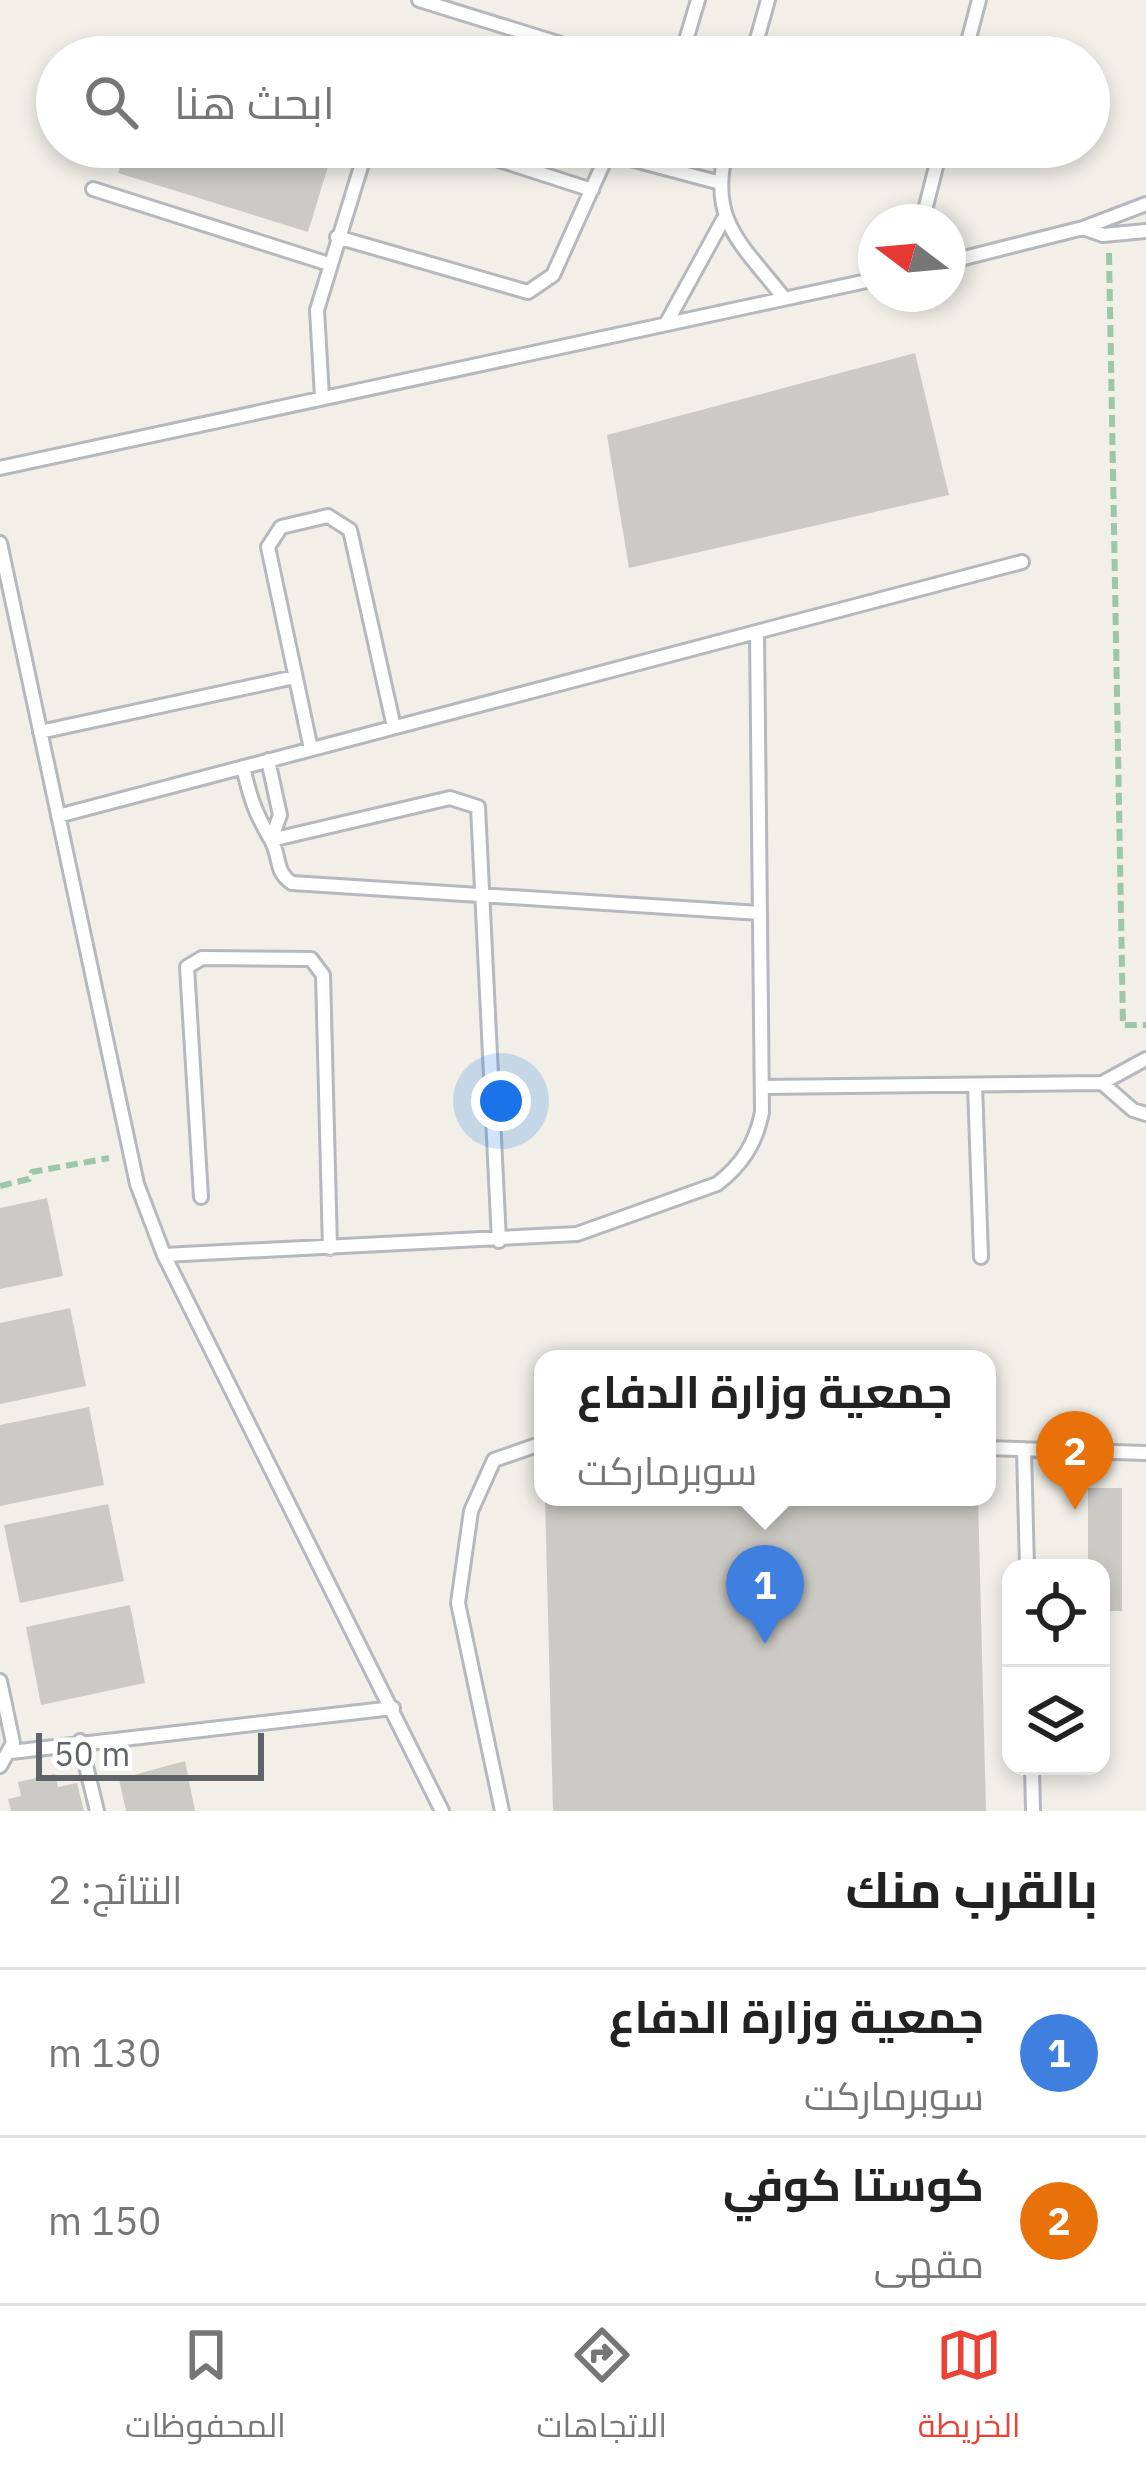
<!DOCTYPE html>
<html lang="ar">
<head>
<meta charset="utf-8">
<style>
	:root { --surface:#fff; --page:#f2f2f2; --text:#222; --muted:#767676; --line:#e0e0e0; --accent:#ea4335 }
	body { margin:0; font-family:"IBM Plex Sans",Cairo,sans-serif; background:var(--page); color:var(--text); direction:rtl }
	.controls { position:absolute; right:36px; bottom:36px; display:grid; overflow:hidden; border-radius:24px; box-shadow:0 6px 18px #0003 }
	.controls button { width:108px; height:108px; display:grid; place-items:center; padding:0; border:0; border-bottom:3px solid var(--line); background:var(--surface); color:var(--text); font:60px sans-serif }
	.compass { position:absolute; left:858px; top:204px; width:108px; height:108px; border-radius:50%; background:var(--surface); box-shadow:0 6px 18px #0003; rotate:286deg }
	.scale { position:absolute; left:36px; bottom:30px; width:228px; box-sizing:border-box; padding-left:12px; border:6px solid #5f6368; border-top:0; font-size:33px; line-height:42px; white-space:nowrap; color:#5f6368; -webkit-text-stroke:9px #fff; paint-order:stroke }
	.you { position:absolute; left:501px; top:1101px; width:42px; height:42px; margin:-30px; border:9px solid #fff; border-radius:50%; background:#1a73e8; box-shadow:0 0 0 18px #1a73e833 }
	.badge { display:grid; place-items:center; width:78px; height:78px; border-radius:50%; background:var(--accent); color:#fff; font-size:39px; font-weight:700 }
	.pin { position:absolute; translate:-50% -99px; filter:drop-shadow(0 3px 6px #0008) }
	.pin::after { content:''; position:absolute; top:63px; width:42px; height:36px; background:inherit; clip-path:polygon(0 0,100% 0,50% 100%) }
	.popup { position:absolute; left:534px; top:1350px; width:462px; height:156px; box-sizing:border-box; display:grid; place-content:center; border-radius:24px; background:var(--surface); filter:drop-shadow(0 3px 9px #0005); font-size:39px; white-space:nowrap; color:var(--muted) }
	.popup b { font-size:45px; color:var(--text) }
	.popup::after { content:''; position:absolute; left:50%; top:100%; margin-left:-24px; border:24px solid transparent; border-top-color:var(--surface) }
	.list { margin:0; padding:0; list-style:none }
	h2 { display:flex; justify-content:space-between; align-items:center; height:156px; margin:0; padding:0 48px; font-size:51px }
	h2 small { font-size:39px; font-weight:400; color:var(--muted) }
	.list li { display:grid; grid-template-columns:78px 1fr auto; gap:36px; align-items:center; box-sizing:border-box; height:168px; padding:0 48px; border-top:3px solid var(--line) }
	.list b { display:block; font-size:45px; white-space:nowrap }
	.list p { margin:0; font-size:39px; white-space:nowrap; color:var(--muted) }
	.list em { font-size:39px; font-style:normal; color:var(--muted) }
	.icon { flex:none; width:66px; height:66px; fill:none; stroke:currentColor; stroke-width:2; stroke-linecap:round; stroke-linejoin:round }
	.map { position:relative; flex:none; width:1146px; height:1811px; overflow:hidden; direction:ltr }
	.search { position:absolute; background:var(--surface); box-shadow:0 6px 18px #0003; left:36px; right:36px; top:36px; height:132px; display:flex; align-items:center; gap:30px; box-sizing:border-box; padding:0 42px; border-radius:66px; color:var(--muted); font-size:45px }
	.sheet { height:492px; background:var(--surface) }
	nav { display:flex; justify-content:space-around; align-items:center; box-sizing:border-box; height:168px; border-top:3px solid var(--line); background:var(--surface); font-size:33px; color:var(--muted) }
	nav a { display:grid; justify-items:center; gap:6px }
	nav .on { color:var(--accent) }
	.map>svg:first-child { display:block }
	.building { fill:#cccac5 }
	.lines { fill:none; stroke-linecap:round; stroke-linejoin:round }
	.service-casing { stroke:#b5b8bc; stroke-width:18 }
	.path { stroke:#9cc7a9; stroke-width:6; stroke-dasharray:12 6; stroke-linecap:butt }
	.service { stroke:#fff; stroke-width:12 }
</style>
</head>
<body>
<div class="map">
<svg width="1146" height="1811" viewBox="0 0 1146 1811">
	<rect width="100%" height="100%" fill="#f1efe8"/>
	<!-- building -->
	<path class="building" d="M158,42L204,56V57H153Z
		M126,147H334L308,232L118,173Z
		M915,353L949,495L629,568L607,435Z
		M47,1198L63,1276L0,1289V1208Z
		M70,1308L86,1386L0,1404V1323Z
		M89,1407L104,1485L0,1506V1425Z
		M1088,1488H1122V1611H1101V1568H1088Z
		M545,1497H978L986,1811H553Z
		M108,1504L124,1581L20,1603L4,1525Z
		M130,1605L145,1683L41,1705L26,1627Z
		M185,1761L195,1811H126L119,1779Z
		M55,1774L58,1787L77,1783L84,1811H11L8,1799L21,1796L18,1782Z"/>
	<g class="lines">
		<defs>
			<path id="service" d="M419,0L603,57
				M681,57L698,0
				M752,57L768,0
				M964,57L979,0
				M459,147L592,190
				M727,147C707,220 741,243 784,298
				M93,189L329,264
				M922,222L941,147
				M1083,228L1103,235L1146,231
				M337,237L528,292L553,275L608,153L717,182
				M948,262L1083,228L1146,204
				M667,322L723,220
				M322,397L317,310L367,147
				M0,468L876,279
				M0,543L137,1184L164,1255L442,1811
				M40,732L295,677
				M311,749L268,547L281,527L328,516L350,530L394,727
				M268,760L280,815L271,840
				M243,767C251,801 255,812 271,840C281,857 274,871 292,883L760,913
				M58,816L1022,562
				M271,840L450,798L478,807L499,1241
				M1102,1083L1133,1110L1146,1114
				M975,1085L981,1257
				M763,1087L1102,1083L1146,1059
				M201,1197L187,967L202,958L311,959L323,975L330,1248
				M164,1255L577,1234L717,1184C742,1165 756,1143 762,1112L757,632
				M987,1448L1146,1453
				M1024,1449L1027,1568
				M0,1681L13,1743L0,1766
				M80,1741L97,1811
				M11,1752L393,1708
				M1032,1766L1033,1811
				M502,1811L458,1603L471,1511L494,1460L543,1443"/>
		</defs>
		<!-- service casing -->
		<use href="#service" class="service-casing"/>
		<!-- path -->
		<path class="path" d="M1109,253L1123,1025H1146
			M0,1186L29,1179L32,1172L109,1158"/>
		<!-- service -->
		<use href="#service" class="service"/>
	</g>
</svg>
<div class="controls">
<button><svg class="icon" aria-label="locate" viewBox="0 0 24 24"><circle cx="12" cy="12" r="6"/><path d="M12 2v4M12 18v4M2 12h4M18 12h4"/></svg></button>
<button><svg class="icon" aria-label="layers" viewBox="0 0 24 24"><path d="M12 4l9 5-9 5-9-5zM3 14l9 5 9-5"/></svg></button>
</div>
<svg class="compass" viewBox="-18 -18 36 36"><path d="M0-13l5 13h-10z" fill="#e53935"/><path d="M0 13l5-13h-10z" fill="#767676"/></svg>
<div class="scale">50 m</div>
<div class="you"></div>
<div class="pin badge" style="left:765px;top:1644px;background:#3f7fe0">1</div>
<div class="popup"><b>جمعية وزارة الدفاع</b>سوبرماركت</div>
<div class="pin badge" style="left:1075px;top:1510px;background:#e8710a">2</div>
<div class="search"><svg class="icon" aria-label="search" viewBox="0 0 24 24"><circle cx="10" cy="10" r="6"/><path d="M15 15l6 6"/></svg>ابحث هنا</div>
</div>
<section class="sheet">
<h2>بالقرب منك<small>النتائج: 2</small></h2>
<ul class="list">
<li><span class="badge" style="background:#3f7fe0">1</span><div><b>جمعية وزارة الدفاع</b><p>سوبرماركت</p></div><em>130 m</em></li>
<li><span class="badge" style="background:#e8710a">2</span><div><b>كوستا كوفي</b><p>مقهى</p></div><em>150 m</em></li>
</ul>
</section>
<nav>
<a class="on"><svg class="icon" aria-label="map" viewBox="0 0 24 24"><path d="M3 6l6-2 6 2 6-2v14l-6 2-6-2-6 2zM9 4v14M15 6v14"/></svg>الخريطة</a>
<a><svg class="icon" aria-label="directions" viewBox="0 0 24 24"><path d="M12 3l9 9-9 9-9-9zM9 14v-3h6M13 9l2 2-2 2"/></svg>الاتجاهات</a>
<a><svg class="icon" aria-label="saved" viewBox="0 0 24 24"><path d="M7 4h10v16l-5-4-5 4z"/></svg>المحفوظات</a>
</nav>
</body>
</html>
